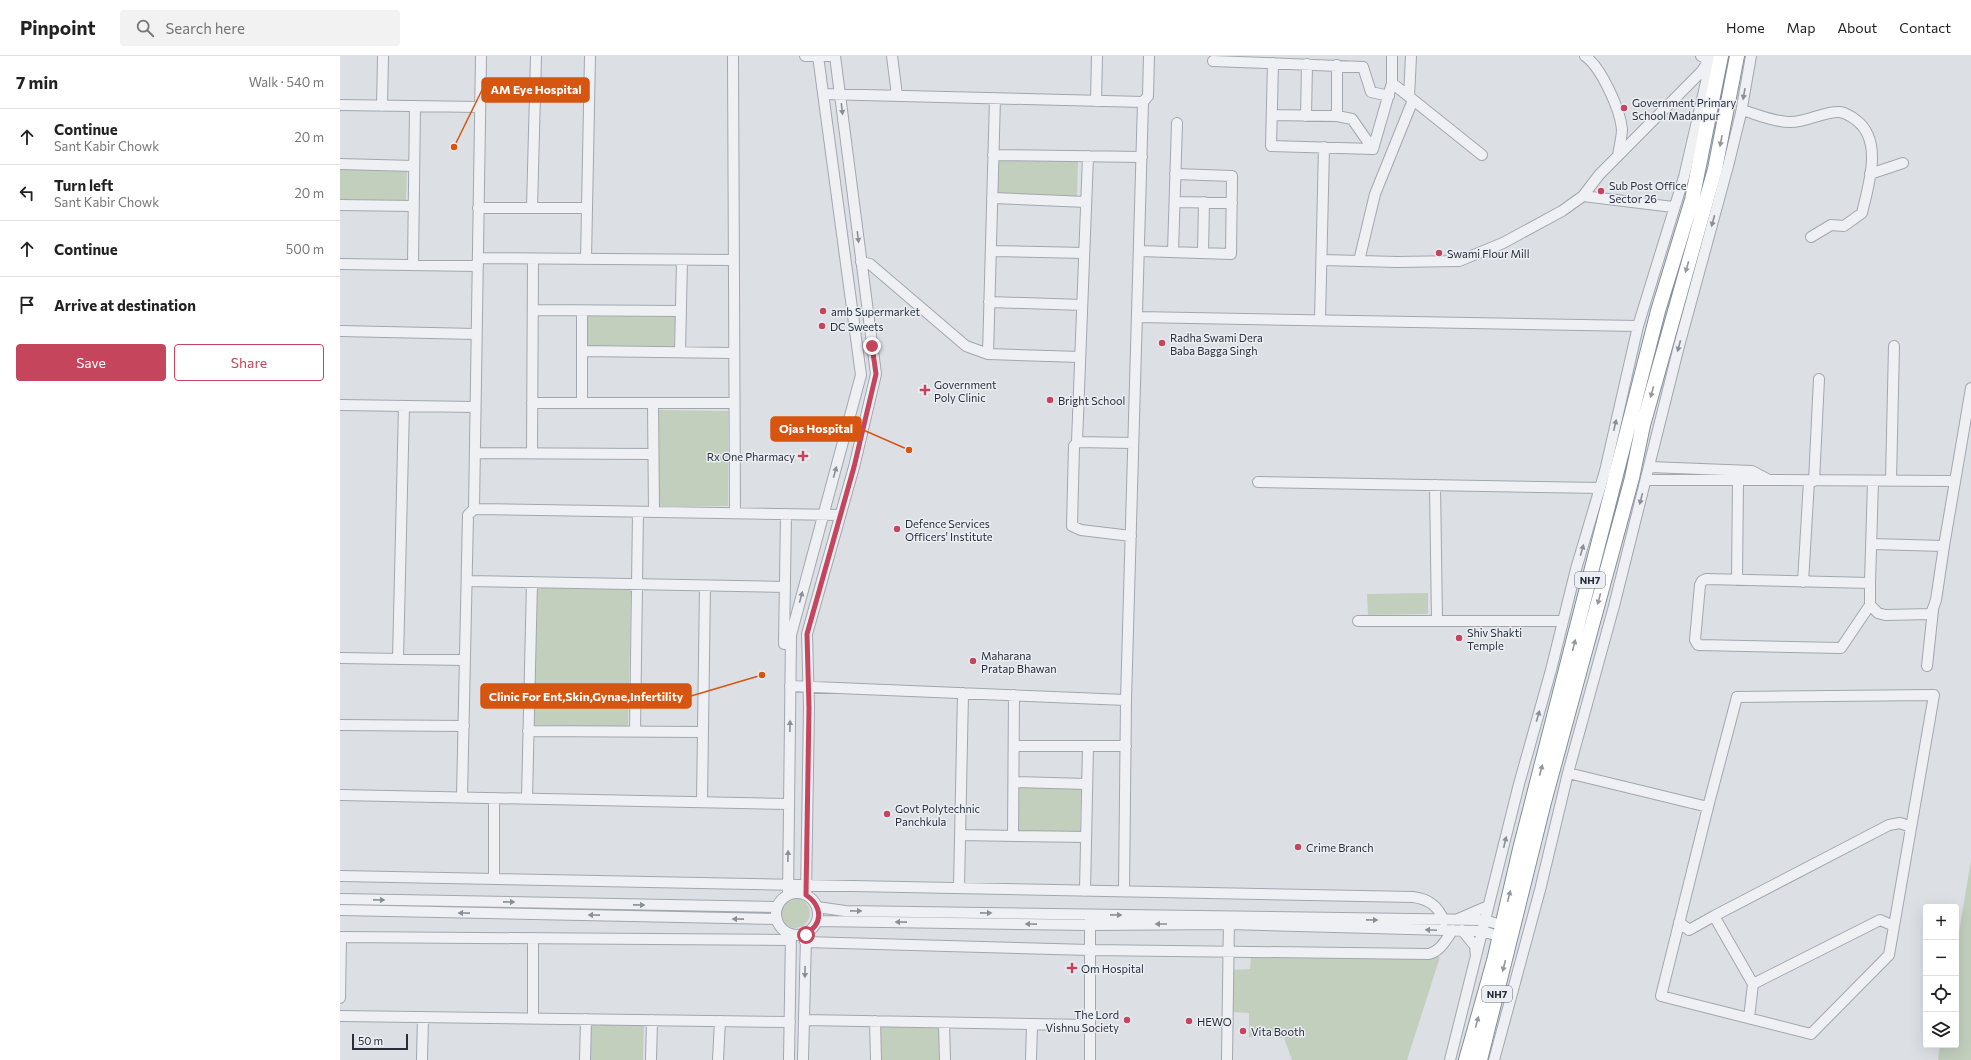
<!DOCTYPE html>
<html lang="en">
<head>
<meta charset="utf-8">
<style>
	:root { --surface:#fff; --page:#f2f2f2; --text:#222; --muted:#767676; --line:#e0e0e0; --accent:#c5465c }
	body { margin:0; font-family:Commissioner,sans-serif; background:var(--page); color:var(--text) }
	.controls { position:absolute; right:12px; bottom:12px; display:grid; overflow:hidden; border-radius:4px; box-shadow:0 4px 16px #0002 }
	.controls button { width:36px; height:36px; display:grid; place-items:center; padding:0; border:0; border-bottom:1px solid var(--line); background:var(--surface); color:var(--text); font:20px sans-serif }
	.scale { position:absolute; left:12px; bottom:10px; width:56px; box-sizing:border-box; padding-left:4px; border:2px solid #272e3a; border-top:0; font-size:11px; line-height:14px; white-space:nowrap; color:#272e3a; -webkit-text-stroke:3px #ebeef3; paint-order:stroke }
	.stop { position:absolute; width:12px; height:12px; margin:-9px; border:3px solid #c5465c; border-radius:50%; background:#fff }
	.stop.end { background:#c5465c; border-color:#fff; box-shadow:0 1px 4px #0008 }
	.list { margin:0; padding:0; list-style:none }
	h2 { display:flex; justify-content:space-between; align-items:center; height:52px; margin:0; padding:0 16px; font-size:17px }
	h2 small { font-size:13px; font-weight:400; color:var(--muted) }
	.list li { display:grid; grid-template-columns:26px 1fr auto; gap:12px; align-items:center; box-sizing:border-box; height:56px; padding:0 16px; border-top:1px solid var(--line) }
	.list b { display:block; font-size:15px; white-space:nowrap }
	.list p { margin:0; font-size:13px; white-space:nowrap; color:var(--muted) }
	.list em { font-size:13px; font-style:normal; color:var(--muted) }
	.actions { display:flex; gap:8px; padding:12px 16px }
	.actions a { flex:1; padding:9px 0; border:1px solid var(--accent); border-radius:4px; text-align:center; font-size:14px; color:var(--accent) }
	.actions .main { background:var(--accent); color:#fff }
	.icon { flex:none; width:22px; height:22px; fill:none; stroke:currentColor; stroke-width:2; stroke-linecap:round; stroke-linejoin:round }
	.map { position:relative; flex:none; width:1631px; height:1004px; overflow:hidden }
	header { display:flex; align-items:center; gap:24px; box-sizing:border-box; height:56px; padding:0 20px; background:var(--surface); border-bottom:1px solid var(--line) }
	header strong { font-size:19px }
	nav { display:flex; gap:22px; margin-inline-start:auto; font-size:14px }
	.search { width:280px; height:36px; background:var(--page); display:flex; align-items:center; gap:10px; box-sizing:border-box; padding:0 14px; border-radius:4px; color:var(--muted); font-size:15px }
	main { display:flex }
	aside { flex:1; background:var(--surface) }
	.map>svg:first-child { display:block }
	.green { fill:#c2cfbd }
	.lines { fill:none; stroke-linecap:round; stroke-linejoin:round }
	.minor-casing { stroke:#a2a7ae; stroke-width:12 }
	.highway-casing { stroke:#848e9b; stroke-width:16 }
	.minor { stroke:#eef0f4; stroke-width:10 }
	.highway { stroke:#fff; stroke-width:14 }
	.oneway { fill:#8a8f97 }
	.oneway2 { fill:#93969c }
	.route { stroke:#c5465c; stroke-width:5 }
	.poi-dot { fill:#c5465c; stroke:#ebeef3; stroke-width:1.5 }
	.labels { text-anchor:middle; dominant-baseline:central; stroke-width:3; stroke-linejoin:round; paint-order:stroke }
	.shield { fill:#ebeef3; stroke:#626872; stroke-width:1 }
	.shield-label { font-size:10px; font-weight:bold; fill:#272e3a }
	.poi-label { font-size:11px; fill:#272e3a; stroke:#ebeef3; text-anchor:start }
	.leader { fill:none; stroke:#d55511; stroke-width:1.5 }
	.callout-dot { fill:#d55511; stroke:#ebeef3; stroke-width:1.5 }
	.callout { fill:#d55511; stroke:#d55511; stroke-width:1.5 }
	.callout-label { font-size:12px; text-anchor:middle; font-weight:bold; fill:#fff }
</style>
</head>
<body>
<header>
<strong>Pinpoint</strong>
<div class="search"><svg class="icon" aria-label="search" viewBox="0 0 24 24"><circle cx="10" cy="10" r="6"/><path d="M15 15l6 6"/></svg>Search here</div>
<nav><a>Home</a><a>Map</a><a>About</a><a>Contact</a></nav>
</header>
<main>
<aside>
<h2>7 min<small>Walk · 540 m</small></h2>
<ul class="list">
<li><svg class="icon" aria-label="ahead" viewBox="0 0 24 24"><path d="M12 20V5M6 11l6-6 6 6"/></svg><div><b>Continue</b><p>Sant Kabir Chowk</p></div><em>20 m</em></li>
<li><svg class="icon" aria-label="left" viewBox="0 0 24 24"><path d="M17 20v-9H6M10 6l-5 5 5 5"/></svg><div><b>Turn left</b><p>Sant Kabir Chowk</p></div><em>20 m</em></li>
<li><svg class="icon" aria-label="ahead" viewBox="0 0 24 24"><path d="M12 20V5M6 11l6-6 6 6"/></svg><div><b>Continue</b></div><em>500 m</em></li>
<li><svg class="icon" aria-label="arrive" viewBox="0 0 24 24"><path d="M6 21V4h12l-3 4 3 4H6"/></svg><div><b>Arrive at destination</b></div></li>
</ul>
<div class="actions"><a class="main">Save</a><a>Share</a></div>
</aside>
<div class="map">
<svg width="1631" height="1004" viewBox="0 0 1631 1004">
	<rect width="100%" height="100%" fill="#dce0e5"/>
	<!-- green -->
	<path class="green" d="M655,103L738,106L737,142L654,140Z
		M0,113L67,115L66,145L0,143Z
		M245,260L335,261L334,292H245Z
		M319,354L388,355V450H319Z
		M196,530L291,532L288,671L193,669Z
		M1088,537V558L1028,559L1027,538Z
		M677,731L741,732L740,778L676,777Z
		M1631,804V1004H1598L1600,989H1616V894Z
		M440 857a15 15 0 1 1 30 0a15 15 0 1 1-30 0Z
		M911,898L1100,901L1067,1004H952L944,982L909,981V957L891,956V914L910,913Z
		M250,966L304,967L303,1004H250Z
		M539,968L600,969L599,1004H539Z"/>
	<g class="lines">
		<defs>
			<path id="minor" d="M393,0L395,457
				M465,0H493
				M552,0L557,39
				M1245,0C1261,11 1280,53 1282,73C1282,81 1279,92 1278,100
				M873,5L1023,11L1031,36L1049,40
				M933,7L931,90L1033,93L1052,27V0
				M1052,27L1142,99
				M483,38L803,46
				M1069,41L1071,0
				M756,45L757,0
				M0,49L140,51
				M42,50L43,0
				M1402,54C1416,58 1434,66 1449,66C1466,67 1483,55 1500,56C1506,57 1512,61 1516,64C1544,85 1528,130 1522,157L1504,170L1491,169L1471,181
				M932,59L997,60L1012,63L1033,93
				M966,60L967,8
				M997,60V9
				M653,99L802,101
				M748,100L737,386L734,390L732,470L741,474L791,480
				M0,108L74,110
				M1530,118L1563,107
				M1243,140L1333,151
				M652,142L746,146
				M835,146L892,147
				M0,149L73,150
				M138,152H247
				M192,152L196,0
				M651,195L744,197
				M799,195L891,198L892,120L835,118
				M833,196L837,67
				M863,197L864,146
				M138,202L394,204
				M246,203L250,0
				M982,204L1057,206L1119,205L1163,187L1222,155L1243,140L1259,119L1362,15L1369,4L1361,0
				M1019,205L1035,138L1073,44
				M521,206L530,208L626,290L648,298L740,301
				M0,208L138,210
				M73,209L75,50
				M649,246L742,249
				M193,254L341,255
				M242,255V347
				M797,261L1298,270
				M980,263L984,91
				M0,275L136,278
				M242,295L394,297
				M340,296L342,204
				M648,298L655,42
				M192,347H394
				M313,347L314,456
				M0,349L135,351
				M737,386L793,387
				M135,397L313,398
				M192,397L193,203
				M1310,411L1412,415L1429,424L1615,425
				M1306,424H1428
				M1551,424L1554,290
				M1474,425L1479,323
				M918,426L1260,432
				M1095,429L1097,565
				M134,453L500,459
				M1604,490L1631,332
				M1397,524L1398,425
				M127,525L445,531
				M1463,526L1469,425
				M1530,527V549L1538,557L1545,559L1591,558L1596,544L1604,490L1532,488
				M1530,549L1501,592L1358,589L1355,584L1360,529L1362,525L1366,523L1530,527L1533,425
				M1018,565H1223
				M444,588L446,458
				M0,602L125,604
				M58,603L64,350
				M1587,610L1593,554
				M450,630L786,644
				M0,669L124,670
				M188,675L363,676
				M295,676L298,456
				M674,690H786
				M1228,717L1368,751L1397,641L1594,639L1549,899L1471,978L1321,940L1368,751
				M674,726L747,728
				M0,739L449,748
				M122,741L128,459L134,453L141,0
				M187,742L192,526
				M362,745L365,530
				M620,779L746,781
				M673,780L674,639
				M0,820L1073,841C1089,843 1098,850 1104,865
				M154,822V742
				M619,832L623,637
				M745,835L748,690
				M784,835L786,644L803,46L808,40L809,0
				M436 858a21 21 0 1 1 42 0a21 21 0 1 1-42 0Z
				M448,839L451,579L521,319L478,0
				M466,839L469,651L467,578L514,411L536,318L495,0
				M0,843L437,851
				M477,851L505,855L1144,864L1168,871
				M0,854L437,863
				M1374,860L1549,769L1560,767L1571,771
				M1118,863L1148,850
				M477,865L750,869L889,868L1142,875L1165,882
				M1339,866L1349,874L1374,860L1413,928L1409,962
				M1122,874L1135,890L1136,900
				M193,882V962
				M465,886L750,894L1089,898C1101,895 1106,883 1113,874
				M1413,928L1540,864L1554,870
				M0,942L1,881L451,884
				M0,960L450,966
				M464,964L750,969
				M535,965L536,1004
				M604,967L605,1004
				M82,1004L83,961
				M245,1004L246,963
				M311,1004L312,964
				M378,1004L380,965
				M449,1004L451,878
				M463,1004L466,881
				M691,1004L692,968
				M750,1004V862
				M887,1004L889,861
				M1110,1004L1179,728L1211,614L1236,513L1265,415L1298,270L1344,121L1367,22L1370,0
				M1154,1004L1200,834L1228,717L1274,550L1339,290L1388,110L1401,57L1411,0"/>
			<path id="highway" d="M1126,1004L1154,905L1180,793L1318,255L1352,144L1381,0
				M1140,1004L1204,746L1292,422L1303,369L1375,113L1397,0"/>
		</defs>
		<!-- minor casing -->
		<use href="#minor" class="minor-casing"/>
		<!-- highway casing -->
		<use href="#highway" class="highway-casing"/>
		<!-- minor -->
		<use href="#minor" class="minor"/>
		<!-- highway -->
		<use href="#highway" class="highway"/>
	</g>
	<!-- one-way arrows -->
	<defs><path id="oneway-solid" d="M-6-.8H1V-3.2L6.5 0L1 3.2V.8H-6Z"/></defs>
	<g class="oneway">
		<use href="#oneway-solid" transform="translate(1404 38) rotate(100)"/>
		<use href="#oneway-solid" transform="translate(502 53) rotate(83)"/>
		<use href="#oneway-solid" transform="translate(1373 165) rotate(105)"/>
		<use href="#oneway-solid" transform="translate(518 181) rotate(83)"/>
		<use href="#oneway-solid" transform="translate(1339 290) rotate(105)"/>
		<use href="#oneway-solid" transform="translate(1275 369) rotate(-77)"/>
		<use href="#oneway-solid" transform="translate(495 416) rotate(-75)"/>
		<use href="#oneway-solid" transform="translate(1301 443) rotate(104)"/>
		<use href="#oneway-solid" transform="translate(1242 494) rotate(-74)"/>
		<use href="#oneway-solid" transform="translate(461 541) rotate(-75)"/>
		<use href="#oneway-solid" transform="translate(1198 660) rotate(-74)"/>
		<use href="#oneway-solid" transform="translate(450 670) rotate(-89)"/>
		<use href="#oneway-solid" transform="translate(1165 786) rotate(-77)"/>
		<use href="#oneway-solid" transform="translate(448 800) rotate(-89)"/>
		<use href="#oneway-solid" transform="translate(39 844) rotate(1)"/>
		<use href="#oneway-solid" transform="translate(169 846) rotate(1)"/>
		<use href="#oneway-solid" transform="translate(299 849) rotate(1)"/>
		<use href="#oneway-solid" transform="translate(516 855) rotate(1)"/>
		<use href="#oneway-solid" transform="translate(124 857) rotate(-179)"/>
		<use href="#oneway-solid" transform="translate(646 857) rotate(1)"/>
		<use href="#oneway-solid" transform="translate(254 859) rotate(-179)"/>
		<use href="#oneway-solid" transform="translate(776 859) rotate(1)"/>
		<use href="#oneway-solid" transform="translate(398 863) rotate(-179)"/>
		<use href="#oneway-solid" transform="translate(1032 864) rotate(1)"/>
		<use href="#oneway-solid" transform="translate(561 866) rotate(-179)"/>
		<use href="#oneway-solid" transform="translate(691 868) rotate(-179)"/>
		<use href="#oneway-solid" transform="translate(821 868) rotate(180)"/>
		<use href="#oneway-solid" transform="translate(1091 874) rotate(-178)"/>
		<use href="#oneway-solid" transform="translate(465 916) rotate(91)"/>
	</g>
	<g class="oneway2">
		<use href="#oneway-solid" transform="translate(1381 85) rotate(101)"/>
		<use href="#oneway-solid" transform="translate(1347 211) rotate(106)"/>
		<use href="#oneway-solid" transform="translate(1312 336) rotate(105)"/>
		<use href="#oneway-solid" transform="translate(1259 543) rotate(105)"/>
		<use href="#oneway-solid" transform="translate(1234 589) rotate(-76)"/>
		<use href="#oneway-solid" transform="translate(1201 714) rotate(-75)"/>
		<use href="#oneway-solid" transform="translate(1169 840) rotate(-76)"/>
		<use href="#oneway-solid" transform="translate(1164 910) rotate(104)"/>
		<use href="#oneway-solid" transform="translate(1137 966) rotate(-75)"/>
	</g>
	<g class="lines">
		<!-- route -->
		<path class="route" d="M466,879C468,875 472,874 475,870C483,859 477,846 466,839L469,652L467,578L514,411L536,318L532,290"/>
	</g>
	<!-- markers -->
	<g class="poi-dot">
		<circle cx="1284" cy="52" r="4"/>
		<circle cx="1261" cy="135" r="4"/>
		<circle cx="1099" cy="197" r="4"/>
		<circle cx="483" cy="255" r="4"/>
		<circle cx="482" cy="270" r="4"/>
		<circle cx="822" cy="287" r="4"/>
		<path d="M583 328h4v4h4v4h-4v4h-4v-4h-4v-4h4z"/>
		<circle cx="710" cy="344" r="4"/>
		<path d="M461 394h4v4h4v4h-4v4h-4v-4h-4v-4h4z"/>
		<circle cx="557" cy="473" r="4"/>
		<circle cx="1119" cy="582" r="4"/>
		<circle cx="633" cy="605" r="4"/>
		<circle cx="547" cy="758" r="4"/>
		<circle cx="958" cy="791" r="4"/>
		<path d="M730 906h4v4h4v4h-4v4h-4v-4h-4v-4h4z"/>
		<circle cx="787" cy="964" r="4"/>
		<circle cx="849" cy="965" r="4"/>
		<circle cx="903" cy="975" r="4"/>
	</g>
	<g class="labels">
		<!-- shield labels -->
		<g class="shield">
			<rect x="1235" y="516" width="30" height="16" rx="3"/>
			<rect x="1142" y="930" width="30" height="16" rx="3"/>
		</g>
		<g class="shield-label">
			<text x="1250" y="524">NH7</text>
			<text x="1157" y="938">NH7</text>
		</g>
		<!-- poi labels -->
		<g class="poi-label">
			<text x="1292" y="46">Government Primary<tspan x="1292" dy="13">School Madanpur</tspan></text>
			<text x="1269" y="129">Sub Post Office<tspan x="1269" dy="13">Sector 26</tspan></text>
			<text x="1107" y="197">Swami Flour Mill</text>
			<text x="491" y="255">amb Supermarket</text>
			<text x="490" y="270">DC Sweets</text>
			<text x="830" y="281">Radha Swami Dera<tspan x="830" dy="13">Baba Bagga Singh</tspan></text>
			<text x="594" y="328">Government<tspan x="594" dy="13">Poly Clinic</tspan></text>
			<text x="718" y="344">Bright School</text>
			<text x="455" y="400" text-anchor="end">Rx One Pharmacy</text>
			<text x="565" y="467">Defence Services<tspan x="565" dy="13">Officers' Institute</tspan></text>
			<text x="1127" y="576">Shiv Shakti<tspan x="1127" dy="13">Temple</tspan></text>
			<text x="641" y="599">Maharana<tspan x="641" dy="13">Pratap Bhawan</tspan></text>
			<text x="555" y="752">Govt Polytechnic<tspan x="555" dy="13">Panchkula</tspan></text>
			<text x="966" y="791">Crime Branch</text>
			<text x="741" y="912">Om Hospital</text>
			<text x="779" y="958" text-anchor="end">The Lord<tspan x="779" dy="13">Vishnu Society</tspan></text>
			<text x="857" y="965">HEWO</text>
			<text x="911" y="975">Vita Booth</text>
		</g>
	</g>
	<!-- callouts -->
	<path class="leader" d="M114 91L142 34M569 394L521 373M422 619L351 640"/>
	<g class="callout-dot">
		<circle cx="114" cy="91" r="4"/>
		<circle cx="569" cy="394" r="4"/>
		<circle cx="422" cy="619" r="4"/>
	</g>
	<g class="callout">
		<rect x="142" y="22" width="107" height="24" rx="4"/>
		<rect x="431" y="361" width="90" height="24" rx="4"/>
		<rect x="141" y="628" width="210" height="24" rx="4"/>
	</g>
	<g class="callout-label">
		<text x="196" y="38">AM Eye Hospital</text>
		<text x="476" y="377">Ojas Hospital</text>
		<text x="246" y="645">Clinic For Ent,Skin,Gynae,Infertility</text>
	</g>
</svg>
<div class="controls">
<button>+</button>
<button>−</button>
<button><svg class="icon" aria-label="locate" viewBox="0 0 24 24"><circle cx="12" cy="12" r="6"/><path d="M12 2v4M12 18v4M2 12h4M18 12h4"/></svg></button>
<button><svg class="icon" aria-label="layers" viewBox="0 0 24 24"><path d="M12 4l9 5-9 5-9-5zM3 14l9 5 9-5"/></svg></button>
</div>
<div class="scale">50 m</div>
<div class="stop" style="left:466px;top:879px"></div>
<div class="stop end" style="left:532px;top:290px"></div>
</div>
</main>
</body>
</html>
